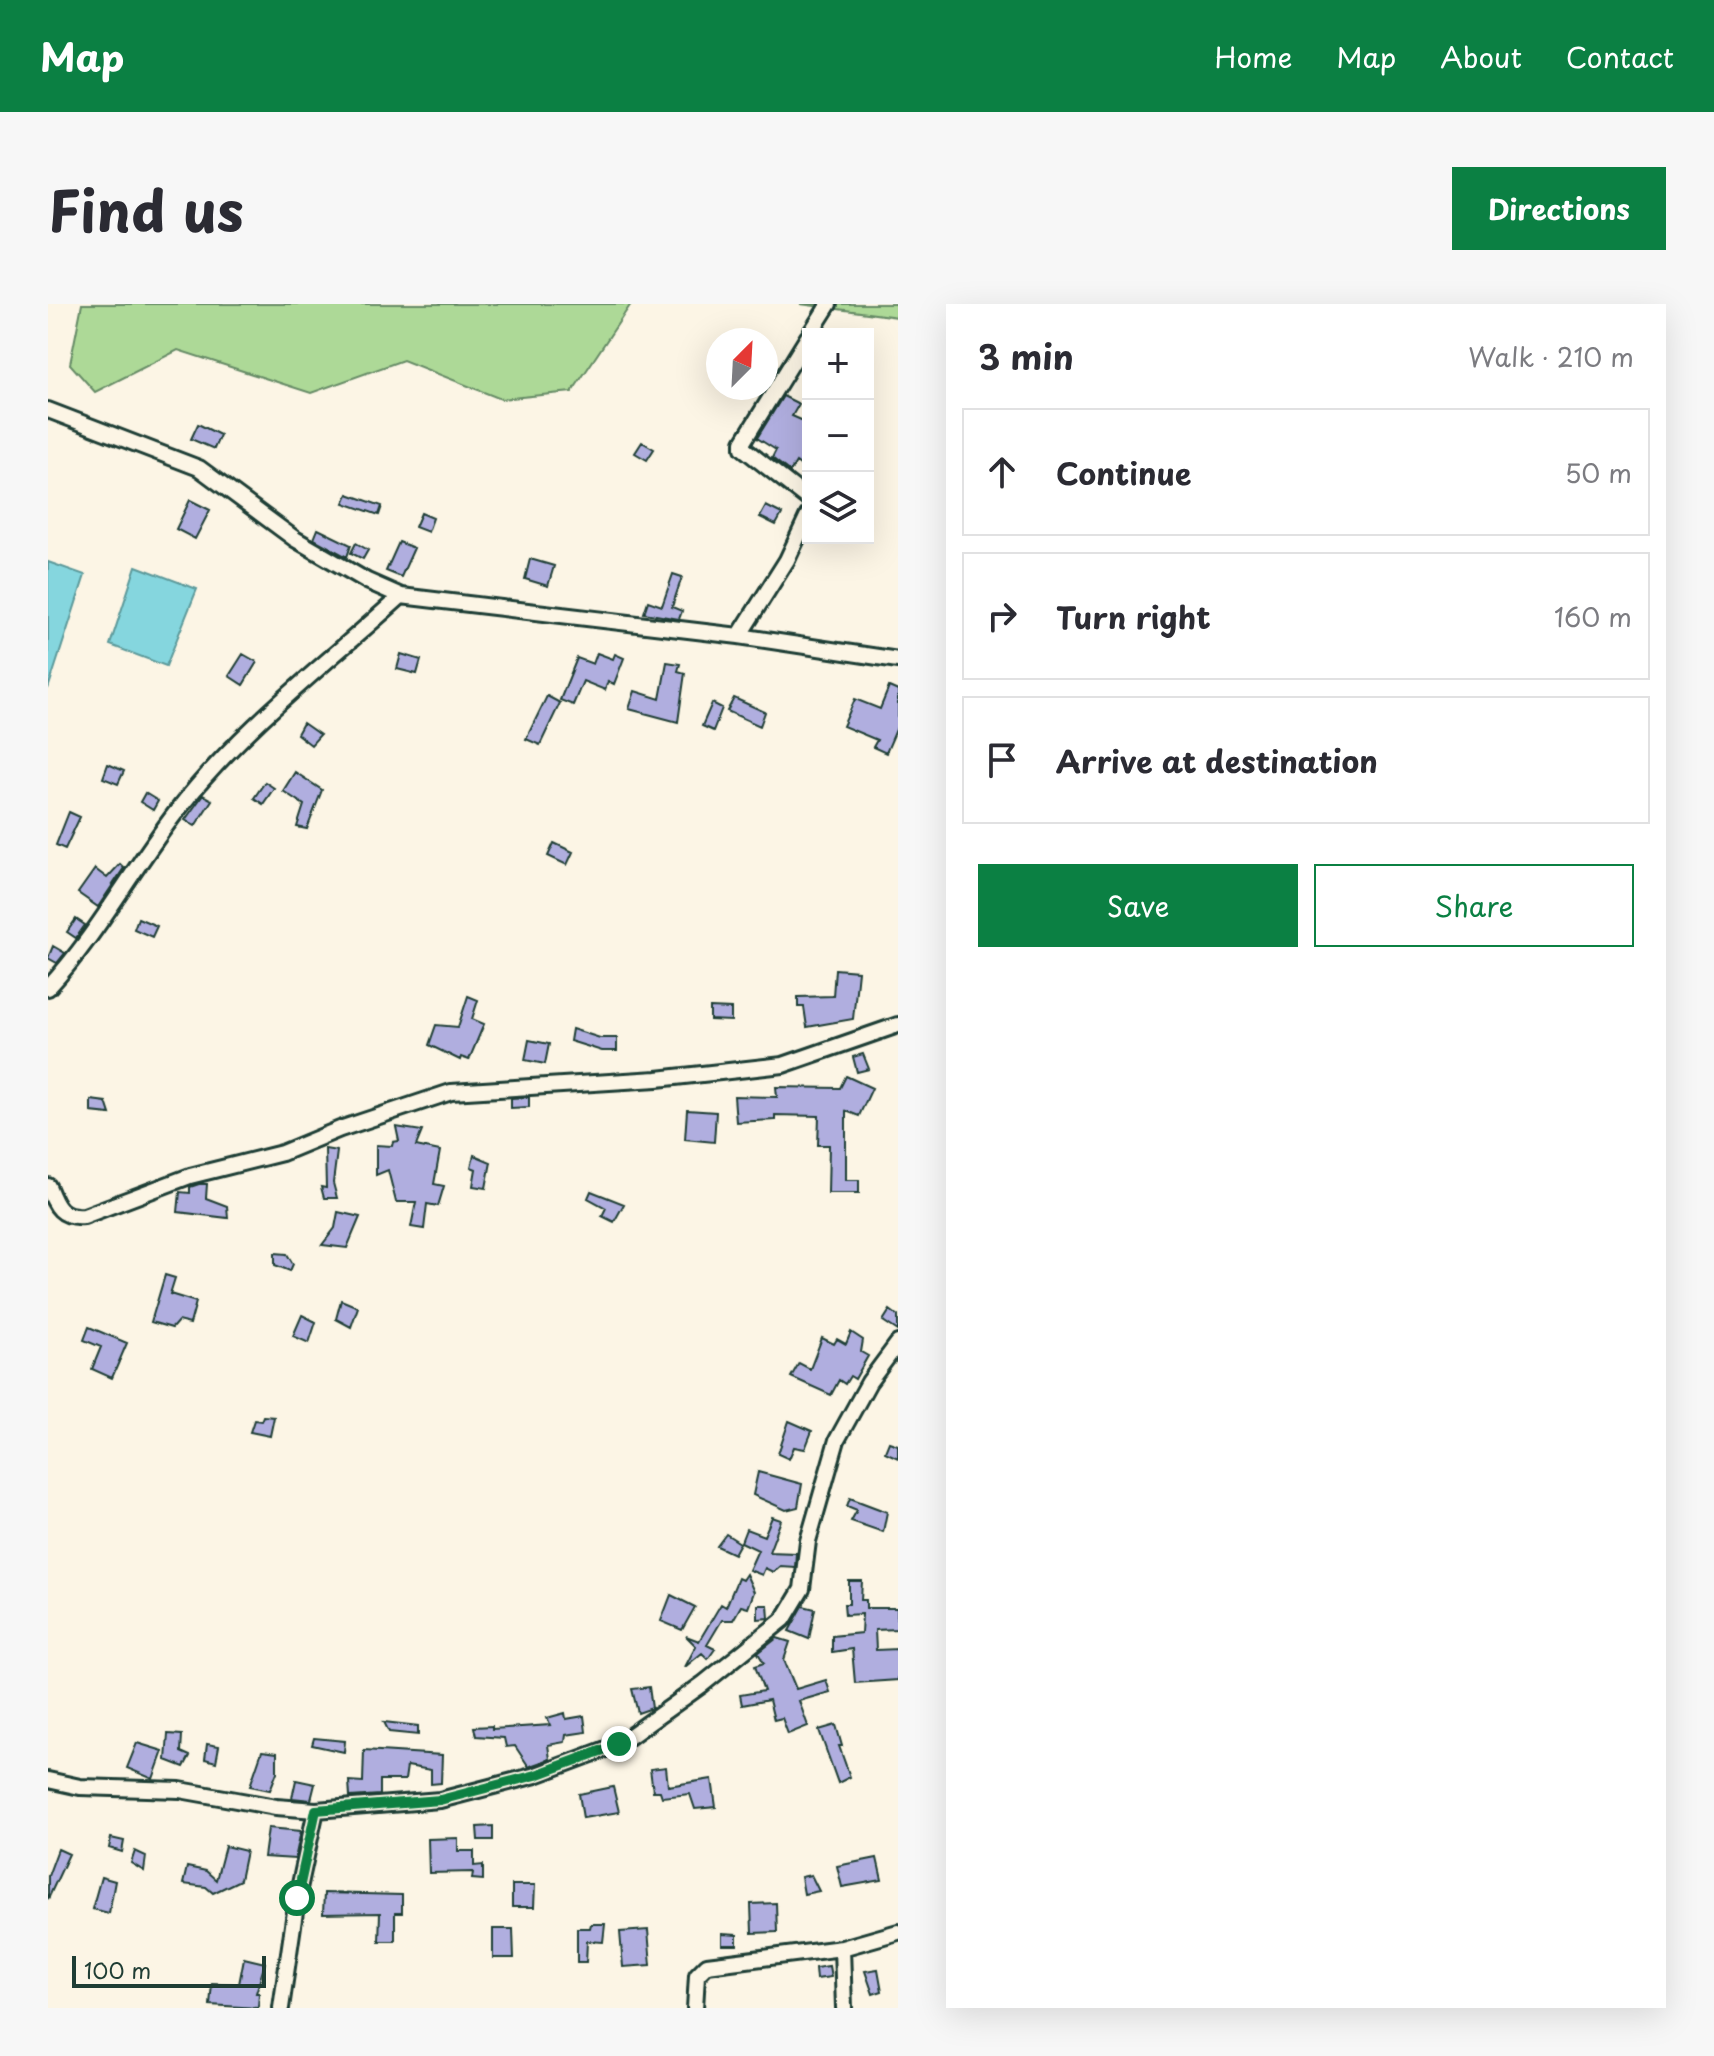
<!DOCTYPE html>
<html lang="en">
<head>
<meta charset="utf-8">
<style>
	:root { --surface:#fff; --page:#f7f7f7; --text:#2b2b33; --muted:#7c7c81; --line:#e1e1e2; --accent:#0b8043 }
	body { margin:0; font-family:"Playpen Sans",sans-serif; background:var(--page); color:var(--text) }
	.controls { position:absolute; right:24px; top:24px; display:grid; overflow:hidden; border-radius:0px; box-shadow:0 8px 32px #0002 }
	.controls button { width:72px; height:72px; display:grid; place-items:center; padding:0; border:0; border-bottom:2px solid var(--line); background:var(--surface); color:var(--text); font:40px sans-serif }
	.compass { position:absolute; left:658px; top:24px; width:72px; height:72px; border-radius:50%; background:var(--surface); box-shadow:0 8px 32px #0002; rotate:24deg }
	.scale { position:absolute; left:24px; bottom:20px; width:194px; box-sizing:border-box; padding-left:8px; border:4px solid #1f3d34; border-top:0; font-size:22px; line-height:28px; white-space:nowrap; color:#1f3d34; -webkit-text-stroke:6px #fcf5e5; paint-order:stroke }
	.stop { position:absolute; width:24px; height:24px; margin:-18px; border:6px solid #0b8043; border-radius:50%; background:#fff }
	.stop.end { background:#0b8043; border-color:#fff; box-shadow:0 2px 8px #0008 }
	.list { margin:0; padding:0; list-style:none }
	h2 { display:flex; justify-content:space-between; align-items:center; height:104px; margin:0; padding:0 32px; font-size:34px }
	h2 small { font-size:26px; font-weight:400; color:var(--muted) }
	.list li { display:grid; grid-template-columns:52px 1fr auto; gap:24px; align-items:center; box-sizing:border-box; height:128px; margin:0 16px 16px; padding:0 16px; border:2px solid var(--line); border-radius:0px }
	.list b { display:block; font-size:30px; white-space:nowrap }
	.list em { font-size:26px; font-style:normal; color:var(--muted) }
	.actions { display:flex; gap:16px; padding:24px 32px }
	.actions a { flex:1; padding:18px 0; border:2px solid var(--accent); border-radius:0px; text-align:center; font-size:28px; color:var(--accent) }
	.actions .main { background:var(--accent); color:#fff }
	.icon { flex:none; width:44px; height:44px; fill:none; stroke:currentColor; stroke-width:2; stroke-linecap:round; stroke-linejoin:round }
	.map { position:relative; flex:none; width:850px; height:1704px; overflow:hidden; border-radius:0px }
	header { display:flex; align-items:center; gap:48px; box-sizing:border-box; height:112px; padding:0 40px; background:var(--accent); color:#fff }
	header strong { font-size:38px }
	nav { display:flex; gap:44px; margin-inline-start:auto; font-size:28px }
	.intro { display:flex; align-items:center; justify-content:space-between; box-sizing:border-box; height:192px; padding:0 48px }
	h1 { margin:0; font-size:56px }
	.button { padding:20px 36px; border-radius:0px; background:var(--accent); color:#fff; font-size:28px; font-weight:700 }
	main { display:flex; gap:48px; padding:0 48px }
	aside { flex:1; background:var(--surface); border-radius:0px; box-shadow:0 8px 32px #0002 }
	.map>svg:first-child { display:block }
	.green { fill:#add997; stroke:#668b66; stroke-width:2 }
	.water { fill:#85d6de; stroke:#5c999a; stroke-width:2 }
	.building { fill:#b0aedf; stroke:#1f3d34; stroke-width:2 }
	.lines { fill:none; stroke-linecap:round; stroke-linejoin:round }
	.minor-casing { stroke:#1f3d34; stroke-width:20 }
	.minor { stroke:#fcf5e5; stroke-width:14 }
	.route { stroke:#0b8043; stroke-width:10 }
</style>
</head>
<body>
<header>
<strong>Map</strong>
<nav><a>Home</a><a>Map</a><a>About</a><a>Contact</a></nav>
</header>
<div class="intro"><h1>Find us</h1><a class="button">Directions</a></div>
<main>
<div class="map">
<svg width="850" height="1704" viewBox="0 0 850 1704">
	<rect width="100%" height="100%" fill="#fcf5e5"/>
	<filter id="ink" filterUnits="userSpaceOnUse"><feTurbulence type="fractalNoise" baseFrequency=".0125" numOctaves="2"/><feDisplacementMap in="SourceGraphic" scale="16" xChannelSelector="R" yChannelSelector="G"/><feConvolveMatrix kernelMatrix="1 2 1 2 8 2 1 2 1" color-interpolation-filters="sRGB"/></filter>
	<g filter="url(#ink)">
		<!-- green -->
		<path class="green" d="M34,0H583L524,88L453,95L355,56L263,89L130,46L47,88L22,60Z
			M752,0H850V13Z"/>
		<!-- water -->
		<path class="water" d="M0,258L37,271L0,385Z
			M88,262L149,285L118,362L62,341Z"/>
		<!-- building -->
		<path class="building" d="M735,92L751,100L744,112L760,119V167L748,158L742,168L724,154L728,146L709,134Z
			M150,120L172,131L166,145L143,135Z
			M594,138L606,145L599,156L587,149Z
			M300,190L334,202L331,211L296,199Z
			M142,196L162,206L147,235L128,225Z
			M718,202L734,210L728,221L712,213Z
			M373,209L385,214L380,228L367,223Z
			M270,225L303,241L299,253L266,235Z
			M351,238L366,244L353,273L338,267Z
			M308,239L320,246L315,255L303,249Z
			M482,255L506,262L500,282L477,275Z
			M625,270L634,273L624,303L634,307L631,315L596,309L600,297L614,302Z
			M549,349L565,355L567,350L576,354L566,380L560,377L557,386L535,377L525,401L512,396L529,354L545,360Z
			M195,350L209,358L195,381L181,372Z
			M353,350L373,356L369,370L349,365Z
			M619,358L632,360L630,367L637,369L630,418L581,405L587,387L612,395Z
			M841,383L850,387V421L838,449L825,443L829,436L795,422L807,395L832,405Z
			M499,392L512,399L492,441L478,435Z
			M686,394L717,408L712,422L679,407Z
			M664,399L674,404L665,427L654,422Z
			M255,419L272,431L263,441L249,430Z
			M60,460L76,467L70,480L55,474Z
			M247,468L274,486L259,525L249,523L256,501L235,487Z
			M217,478L226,484L215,500L206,494Z
			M97,489L110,497L105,506L92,498Z
			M155,491L164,496L147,522L137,516Z
			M21,508L32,513L17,545L8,541Z
			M506,539L525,548L519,561L500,552Z
			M72,560L76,564L50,603L30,589L47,565L59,574Z
			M90,614L109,622L104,633L86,625Z
			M28,615L37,621L28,634L19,628Z
			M5,642L17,649L9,659L0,654Z
			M787,665L810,667L805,715L759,723L756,703H750V693L785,692Z
			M420,692L430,696L424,715L436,720L421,756L413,753L412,756L381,741L388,721L410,723Z
			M662,704L683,705V717L662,716Z
			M524,725L552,734H569V747H554L522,737Z
			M481,736L501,740L497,760L477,756Z
			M815,750L821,765L809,768L805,753Z
			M798,772L824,784L811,812L798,807V876H811V889H780L781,841H770L771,812L727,811V816L688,818L686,792L729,793L728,783L792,784Z
			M481,793V803L463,804V794Z
			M43,796L58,798L62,810L43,808Z
			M639,806L668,808L666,838L637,835Z
			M348,823L374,827L368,842L392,847L386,880L396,882L390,902L379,900L376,925L363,923L368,898H348L340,866L328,871V841L344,842L345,838L351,837Z
			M277,845L289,847L285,879L289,894H276L273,883L278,884Z
			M426,851L443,858L438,884L425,882L428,865L423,863Z
			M151,880H159L158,894L179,902L180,914L130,908L132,888L142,889V883Z
			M543,887L576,900L566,918L554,912L558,904L540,894Z
			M290,908L312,913L299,944L274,941L287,924Z
			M227,949L239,950L245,960L242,967L227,961Z
			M117,971L127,974L122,990L148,998L142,1020L130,1017L124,1024L103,1018Z
			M293,996L310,1003L303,1023L288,1015Z
			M842,1006L850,1012V1027L835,1017Z
			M254,1011L268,1018L261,1039L245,1032Z
			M41,1023L79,1039L64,1074L44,1065L53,1043L36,1036Z
			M803,1028L815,1036L813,1048L820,1052L807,1075L802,1072L797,1080L791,1076L783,1091L743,1073L751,1059L762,1065L774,1034L786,1040L789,1035L798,1040Z
			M215,1112L226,1113L222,1132L202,1128L206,1116L213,1117Z
			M741,1117L764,1127L757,1145L746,1143L741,1155L730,1150Z
			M841,1138L850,1141V1154L837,1148Z
			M710,1168L754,1180L750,1203L738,1206L705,1191Z
			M802,1194L839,1208L835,1228L803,1217L809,1206L799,1202Z
			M724,1213L733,1216L721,1248L748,1249L747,1263L732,1262L725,1268L717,1264L714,1271L701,1266L710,1246L693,1238L698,1225L716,1232Z
			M678,1230L692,1239L686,1250L669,1242Z
			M698,1270L706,1288L700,1304L693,1302L685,1316H674L659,1341L667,1345L660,1355L654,1349L637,1363L648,1342L638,1332L651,1337L673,1300L678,1303L690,1274L694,1276Z
			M801,1277H814L813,1296H818V1304H849V1325L827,1326L828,1346L850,1345V1376L807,1379L804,1345L784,1348V1332L813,1329L814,1310L797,1311L796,1300H801Z
			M623,1291L647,1303L634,1326L613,1317Z
			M710,1301H720L721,1314L710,1315Z
			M755,1302L767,1305L761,1335L741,1327Z
			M729,1334L742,1338L736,1356L748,1385L778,1376L782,1388L751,1397L760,1422L740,1430L734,1414L726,1416L721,1396L694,1401L692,1391L716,1387L707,1362L716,1359L710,1349Z
			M601,1383L604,1404L590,1409L584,1385Z
			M517,1409L518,1415L536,1412L538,1428L518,1431L517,1438L500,1441L502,1455L485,1461L481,1463L467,1442L458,1443L456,1434L428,1432L426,1423L444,1422V1425L502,1421L499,1414Z
			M336,1418L370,1422V1431L341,1428Z
			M788,1421L794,1442H791L802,1473L790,1479L771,1426Z
			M120,1430L134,1431L133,1448L142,1452L136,1463L118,1456Z
			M266,1434L297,1437L296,1448L264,1441Z
			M89,1439L115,1447L105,1475L79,1464Z
			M159,1440L171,1442L168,1458L157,1455Z
			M316,1446L394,1451L393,1479L383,1480V1466L359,1462L357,1476H332V1491L302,1493L301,1477L315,1478Z
			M214,1447L229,1449V1468L222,1486L202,1482Z
			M618,1463L620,1482L664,1475L668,1503L647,1505L642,1490L614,1493L612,1487H605L602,1465Z
			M248,1476L267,1480L263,1496L244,1494Z
			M565,1483L571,1508L535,1514L531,1490Z
			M445,1522V1536H430L429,1523Z
			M220,1524L253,1527L247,1555L216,1553Z
			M63,1534L76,1537L74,1548L61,1544Z
			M410,1534V1547H426V1562L435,1561V1576L424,1575L425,1568L381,1569L380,1535Z
			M177,1542L198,1547L192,1576L165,1589L158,1583L135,1580L139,1563L158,1567L168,1576Z
			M10,1545L21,1550L0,1595V1572Z
			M87,1547L98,1552L96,1567L83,1559Z
			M829,1554L834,1576L794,1583L789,1562Z
			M763,1571L771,1587L756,1590L753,1573Z
			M53,1573L67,1577L61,1609L44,1605Z
			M464,1581H487L486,1603H464Z
			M276,1589L354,1591V1609H347V1637H331L332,1609L275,1610Z
			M728,1599L729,1628L704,1629L703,1600Z
			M543,1620H557L555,1638L539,1637L538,1658H529V1624H542Z
			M445,1625H465L466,1654H445Z
			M600,1626L603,1661L575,1663L572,1628Z
			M674,1630L689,1631V1641H674Z
			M196,1654L217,1659L208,1689H211L210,1704L162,1701L164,1679L191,1680Z
			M781,1662L783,1673L768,1675L767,1664Z
			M830,1665L834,1687L825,1690L817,1667Z"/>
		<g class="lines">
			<defs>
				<path id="minor" d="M762,30L781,0
					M760,33L695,138V144L760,195
					M0,106L151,164L247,235L319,277L353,292L691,332L850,356
					M691,332L739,256L760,211
					M0,684C50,630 84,565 129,507C191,426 277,361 353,292
					M0,882C8,902 12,914 36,912L142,872L234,849L292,825L403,788L609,775L735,761L850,721
					M0,1476L32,1483L132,1486L228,1503L268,1506L392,1496L488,1471L571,1440L655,1380L736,1315L754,1285L760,1237L789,1136L821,1078L850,1039
					M794,1644L796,1704
					M233,1704L249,1594L268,1506
					M647,1704L649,1671L659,1661L794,1644L850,1628"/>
			</defs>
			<!-- minor casing -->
			<use href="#minor" class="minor-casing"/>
			<!-- minor -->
			<use href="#minor" class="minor"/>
		</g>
	</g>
	<g class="lines" filter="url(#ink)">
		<!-- route -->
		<path class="route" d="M249,1594L268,1506L392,1496L488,1471L571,1440"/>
	</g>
</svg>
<div class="controls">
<button>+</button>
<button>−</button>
<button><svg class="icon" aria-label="layers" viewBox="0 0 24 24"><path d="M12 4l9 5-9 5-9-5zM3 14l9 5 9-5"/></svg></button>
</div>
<svg class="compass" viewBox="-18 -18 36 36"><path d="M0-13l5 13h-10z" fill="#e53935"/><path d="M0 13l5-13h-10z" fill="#7c7c81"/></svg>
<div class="scale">100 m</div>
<div class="stop" style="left:249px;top:1594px"></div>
<div class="stop end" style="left:571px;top:1440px"></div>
</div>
<aside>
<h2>3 min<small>Walk · 210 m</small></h2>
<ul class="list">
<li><svg class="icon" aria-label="ahead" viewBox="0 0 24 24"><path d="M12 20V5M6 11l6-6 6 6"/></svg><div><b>Continue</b></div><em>50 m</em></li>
<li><svg class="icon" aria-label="right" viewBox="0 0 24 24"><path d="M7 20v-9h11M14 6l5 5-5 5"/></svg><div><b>Turn right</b></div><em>160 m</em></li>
<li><svg class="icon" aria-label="arrive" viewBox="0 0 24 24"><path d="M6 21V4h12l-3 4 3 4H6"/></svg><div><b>Arrive at destination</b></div></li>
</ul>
<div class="actions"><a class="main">Save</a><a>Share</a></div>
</aside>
</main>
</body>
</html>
